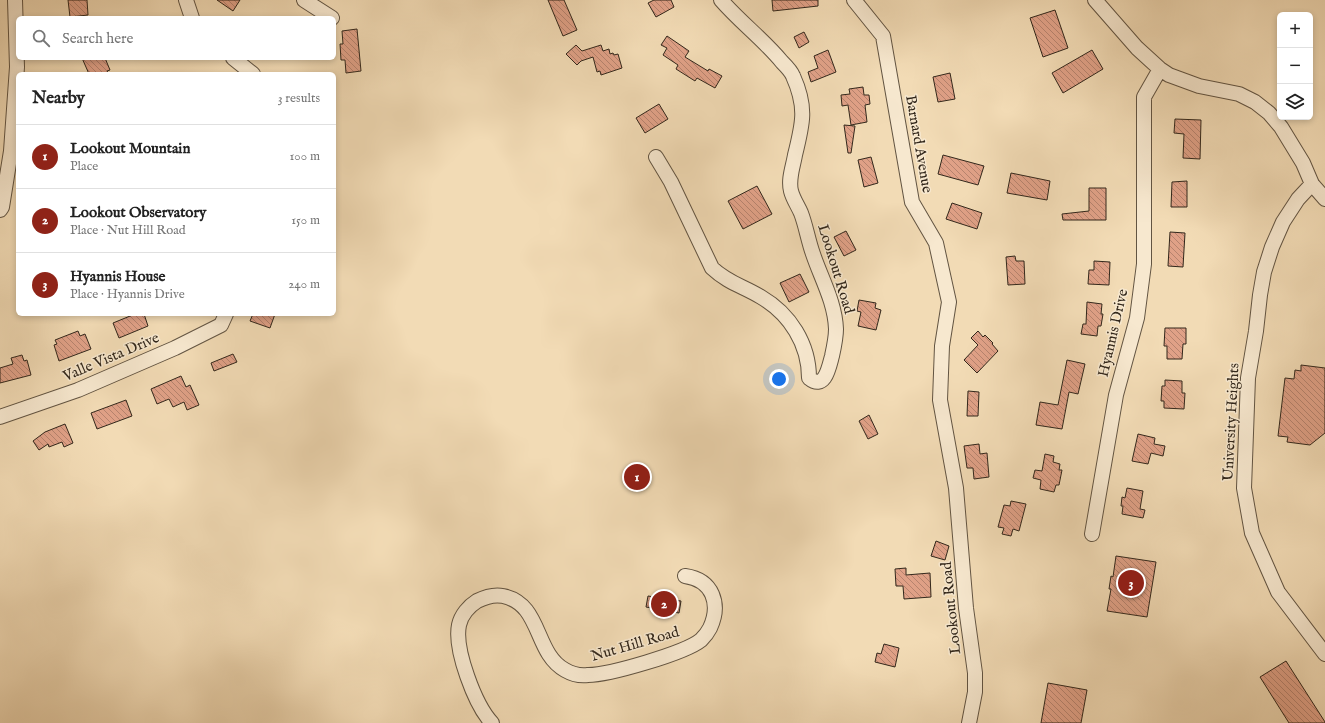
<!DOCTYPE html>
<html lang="en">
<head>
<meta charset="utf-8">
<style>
	:root { --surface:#fff; --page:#f6f6f6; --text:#222; --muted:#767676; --line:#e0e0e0; --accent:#8f2418 }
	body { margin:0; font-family:"IM FELL English",serif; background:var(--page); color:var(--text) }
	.controls { position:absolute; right:12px; top:12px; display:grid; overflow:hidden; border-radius:6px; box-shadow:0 2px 6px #0003 }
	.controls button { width:36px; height:36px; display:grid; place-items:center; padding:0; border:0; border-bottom:1px solid var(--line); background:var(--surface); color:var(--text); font:20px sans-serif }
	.you { position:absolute; left:779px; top:379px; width:14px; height:14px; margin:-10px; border:3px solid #fff; border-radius:50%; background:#1a73e8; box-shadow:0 0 0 6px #1a73e833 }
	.badge { display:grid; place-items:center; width:26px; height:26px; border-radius:50%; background:var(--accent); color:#fff; font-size:13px; font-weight:700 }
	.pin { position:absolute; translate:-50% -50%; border:2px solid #fff; box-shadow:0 1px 4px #0006 }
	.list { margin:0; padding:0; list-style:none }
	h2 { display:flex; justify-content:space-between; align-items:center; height:52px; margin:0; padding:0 16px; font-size:17px }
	h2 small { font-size:13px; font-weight:400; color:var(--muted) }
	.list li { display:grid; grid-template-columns:26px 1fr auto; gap:12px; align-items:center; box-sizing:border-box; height:64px; padding:0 16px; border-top:1px solid var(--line) }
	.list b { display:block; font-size:15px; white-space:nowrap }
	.list p { margin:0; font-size:13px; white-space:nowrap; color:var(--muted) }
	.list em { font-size:13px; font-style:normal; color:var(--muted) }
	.icon { flex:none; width:22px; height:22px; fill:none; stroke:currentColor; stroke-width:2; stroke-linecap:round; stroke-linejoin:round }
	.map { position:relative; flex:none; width:1325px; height:723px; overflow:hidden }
	.search { position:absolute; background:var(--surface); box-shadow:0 2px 6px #0003; left:16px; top:16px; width:320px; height:44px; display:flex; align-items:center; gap:10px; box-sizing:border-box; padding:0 14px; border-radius:6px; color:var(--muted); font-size:15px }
	.panel { position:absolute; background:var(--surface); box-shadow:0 2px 6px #0003; left:16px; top:72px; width:320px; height:244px; border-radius:6px }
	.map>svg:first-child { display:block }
	.building { fill:url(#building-back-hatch); stroke:#32271b }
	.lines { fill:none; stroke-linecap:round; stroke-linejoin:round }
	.minor-casing { stroke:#625442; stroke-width:16 }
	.minor { stroke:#f7e8cf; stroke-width:14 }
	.labels { text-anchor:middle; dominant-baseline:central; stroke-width:3; stroke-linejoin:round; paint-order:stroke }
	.street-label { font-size:15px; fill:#32271b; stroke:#f7e8cf }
</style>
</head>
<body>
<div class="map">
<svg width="1325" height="723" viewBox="0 0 1325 723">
	<defs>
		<pattern id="building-back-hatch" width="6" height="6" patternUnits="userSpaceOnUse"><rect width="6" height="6" fill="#e0a187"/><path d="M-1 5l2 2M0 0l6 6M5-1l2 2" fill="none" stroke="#b6836e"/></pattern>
	</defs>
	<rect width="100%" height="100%" fill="#f2dbb5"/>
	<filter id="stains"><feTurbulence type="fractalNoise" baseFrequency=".005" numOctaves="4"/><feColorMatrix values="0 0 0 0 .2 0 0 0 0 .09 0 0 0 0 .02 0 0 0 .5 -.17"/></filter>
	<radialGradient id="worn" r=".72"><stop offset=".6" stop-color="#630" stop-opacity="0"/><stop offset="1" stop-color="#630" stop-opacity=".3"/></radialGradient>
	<!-- building -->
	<path class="building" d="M68,0H87L88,15L70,17Z
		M217,0H240L233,11Z
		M548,0H564L577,30L563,36Z
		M654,0H671L674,7L656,17L648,3Z
		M772,0H818V6L773,11Z
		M1055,10L1068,48L1043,57L1030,18Z
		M357,29L361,71L346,73L345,60H341L340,44H343L342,31Z
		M804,32L809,42L799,48L794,37Z
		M667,36L689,51L685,57L708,71L709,69L722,76L715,88L697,78L695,81L676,69L678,65L663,55L667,48L661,45Z
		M576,45L582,51L601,45L603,51L609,49L610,54L613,53L614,55L618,54L622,68L601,75L600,71L597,72L593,57L581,61L577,65L566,54Z
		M828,50L836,72L811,82L808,72L818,68L814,56Z
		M1092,50L1103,69L1063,93L1052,73Z
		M82,58H105L110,70L107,71L109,74H89Z
		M950,73L955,99L938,102L933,77Z
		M863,87L864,95H869L870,104L865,105L867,122L851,125L848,105L842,106L841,95L850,94L849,89Z
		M659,104L668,119L645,133L636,118Z
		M1175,119L1201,120L1200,159L1183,158L1184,134L1174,133Z
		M844,125L855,126L851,153H848Z
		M943,155L984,166L978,185L938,174Z
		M871,157L878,183L864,187L858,160Z
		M1011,173L1050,181L1047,200L1007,193Z
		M1187,181V207H1171L1172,182Z
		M757,186L772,214L743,229L728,201Z
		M1089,188H1106V220H1063L1062,214L1089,211Z
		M952,203L982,213L977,229L946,219Z
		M846,231L856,250L844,256L834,237Z
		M1170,232L1185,233L1183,267L1168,266Z
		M1015,256L1016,261H1024L1025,284L1008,285L1006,257Z
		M1094,261L1110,262L1109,285L1088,284L1089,270H1094Z
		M800,274L809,292L789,302L780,283Z
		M859,300L876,303L875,308L881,310L876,330L858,326L861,312L857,311Z
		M1087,302L1102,304L1101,314H1103L1101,326H1098L1097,336L1081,334L1083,324H1086Z
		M135,314H144L148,326L119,338L113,323Z
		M253,314H275L270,328L250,321Z
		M1165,328H1186V344H1183L1182,359H1167V346H1164Z
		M78,331L80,336L85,334L91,349L59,361L54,345L57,344L55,340Z
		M978,331L983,337L985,335L993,343L992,344L998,351L977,373L964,360L978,345L971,338Z
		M233,354L237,362L214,371L211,363Z
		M22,355L24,361L27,360L31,375L0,383V368L13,364L11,358Z
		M1067,360L1085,364L1078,394L1069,392L1062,429L1036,425L1040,402L1058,405Z
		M1301,365L1325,368V433L1310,445L1287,442L1288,437L1278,436L1285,378L1294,379L1295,370L1301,371Z
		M181,376L186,387L190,385L199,405L187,410L184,402L173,407L169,399L157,404L151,389Z
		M1165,380L1182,381V393H1185L1184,409L1164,408V401H1161L1162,386H1165Z
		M968,391L979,392L978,416H967Z
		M126,400L132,416L97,429L91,413Z
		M869,415L878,434L868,439L859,421Z
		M65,424L73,443L64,447L62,442L49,447L48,444L39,450L33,441L45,432Z
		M1138,434L1155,438L1154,444L1165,446L1163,456L1151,453L1148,464L1132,461Z
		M979,444L980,454L987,453L989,477L974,479L973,468H967L964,446Z
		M1045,454L1054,456L1053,462L1060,464L1059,470H1062L1059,485H1056L1054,492L1040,489L1041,480L1033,478L1035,470L1042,471Z
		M1127,488L1143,491L1140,509L1145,510L1143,518L1122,514L1123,506H1121L1122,497L1125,498Z
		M1011,501L1026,504L1019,531L1013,529L1011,536L1002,534L1004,528L998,527L1004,505L1010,506Z
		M936,541L949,546L945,560L931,556Z
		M1116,556L1156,562L1147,617L1107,611L1111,589H1109L1111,576L1113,577Z
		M906,568V575L930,573L931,597L904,599L903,586H896L895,569Z
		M648,596L681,601L679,613L646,607Z
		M884,644L899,648L895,667L875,662L877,653L881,654Z
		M1286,661L1325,722V723H1289L1260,677Z
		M1048,683L1087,690L1081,723H1041Z"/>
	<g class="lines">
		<defs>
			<path id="minor" d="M186,0L192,18
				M304,0L332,18
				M854,0L883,36L912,202L936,243L949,302L942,346L940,400L956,488L966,608L975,673V692L969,723
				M1095,0L1137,48L1160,69L1169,75L1199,86L1239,94L1255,102L1269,113L1281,127L1303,163L1312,184L1325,199
				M233,58L253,74
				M656,157L671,182L712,268C728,283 743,286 761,297C790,314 809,344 809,378C825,391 829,367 832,356C834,347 836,337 836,329C835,302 821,278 813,254C808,240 806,226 801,213C798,206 793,199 791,191C788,179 793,167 795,155C803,123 807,107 793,76C791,71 786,66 782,62C764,40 740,22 721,0
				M1312,184L1298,199L1283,222L1272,247L1264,272L1260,295L1256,331L1248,378L1244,488L1252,533L1278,592L1325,654
				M0,210L2,207L11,151L17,67L15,0
				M0,417L78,390L175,348L221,325L226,314
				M1092,534L1116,395L1137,318L1144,264V97L1160,69
				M492,723C475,705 454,649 459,625C461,615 469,606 477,601C485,597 494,594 503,596C542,604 534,653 565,670C572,674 581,676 588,675C609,675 685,653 701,640C704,637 708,632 710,628C721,604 713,580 685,576"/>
		</defs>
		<!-- minor casing -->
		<use href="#minor" class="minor-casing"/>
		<!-- minor -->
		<use href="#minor" class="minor"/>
	</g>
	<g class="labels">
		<!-- street labels -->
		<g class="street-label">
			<text transform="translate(919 144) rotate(80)">Barnard Avenue</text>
			<text transform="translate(836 269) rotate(73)">Lookout Road</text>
			<text transform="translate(1113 333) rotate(-77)">Hyannis Drive</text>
			<text transform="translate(111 357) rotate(-23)">Valle Vista Drive</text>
			<text transform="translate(1231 422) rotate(-87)">University Heights</text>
			<text transform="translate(951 608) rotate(-96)">Lookout Road</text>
			<text transform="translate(635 644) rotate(-16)">Nut Hill Road</text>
		</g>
	</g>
	<rect width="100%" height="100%" filter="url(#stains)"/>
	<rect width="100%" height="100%" fill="url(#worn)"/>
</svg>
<div class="controls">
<button>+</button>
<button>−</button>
<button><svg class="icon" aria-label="layers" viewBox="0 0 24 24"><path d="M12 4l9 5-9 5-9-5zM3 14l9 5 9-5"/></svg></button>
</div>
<div class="you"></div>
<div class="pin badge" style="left:637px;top:477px">1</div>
<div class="pin badge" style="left:664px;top:604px">2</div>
<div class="pin badge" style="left:1131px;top:583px">3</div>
<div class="search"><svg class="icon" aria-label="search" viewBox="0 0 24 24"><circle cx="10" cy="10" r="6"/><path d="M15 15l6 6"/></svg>Search here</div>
<section class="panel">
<h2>Nearby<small>3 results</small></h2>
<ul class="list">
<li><span class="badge">1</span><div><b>Lookout Mountain</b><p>Place</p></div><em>100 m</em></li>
<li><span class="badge">2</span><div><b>Lookout Observatory</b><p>Place · Nut Hill Road</p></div><em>150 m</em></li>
<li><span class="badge">3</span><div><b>Hyannis House</b><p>Place · Hyannis Drive</p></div><em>240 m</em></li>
</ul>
</section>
</div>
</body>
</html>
